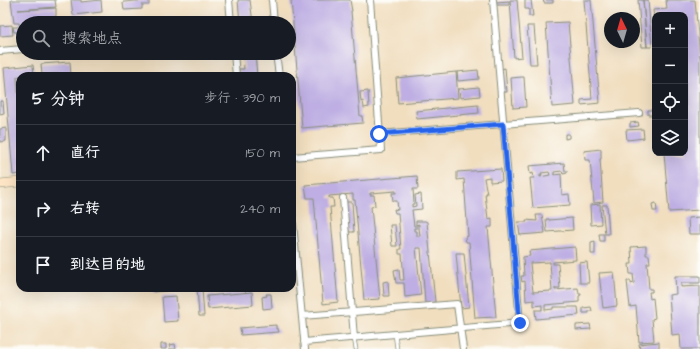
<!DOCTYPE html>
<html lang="zh">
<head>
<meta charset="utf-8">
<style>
	:root { --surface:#171b24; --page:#20242c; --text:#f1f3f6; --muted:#9ea1a6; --line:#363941 }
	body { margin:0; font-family:"Architects Daughter","LXGW WenKai TC",sans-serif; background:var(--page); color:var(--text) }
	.controls { position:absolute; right:12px; top:12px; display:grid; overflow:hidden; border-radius:8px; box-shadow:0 4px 16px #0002 }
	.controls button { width:36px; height:36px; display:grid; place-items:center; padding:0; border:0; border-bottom:1px solid var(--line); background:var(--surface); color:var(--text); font:20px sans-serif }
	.compass { position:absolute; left:604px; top:12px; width:36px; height:36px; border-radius:50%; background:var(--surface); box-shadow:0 4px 16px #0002; rotate:355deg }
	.stop { position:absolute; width:12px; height:12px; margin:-9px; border:3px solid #2563eb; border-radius:50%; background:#fff }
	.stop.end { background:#2563eb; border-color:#fff; box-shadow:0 1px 4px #0008 }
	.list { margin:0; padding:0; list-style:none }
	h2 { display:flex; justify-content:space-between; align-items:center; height:52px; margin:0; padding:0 16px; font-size:17px }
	h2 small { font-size:13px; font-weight:400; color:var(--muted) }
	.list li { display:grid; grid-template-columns:26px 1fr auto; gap:12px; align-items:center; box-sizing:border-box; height:56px; padding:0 16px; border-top:1px solid var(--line) }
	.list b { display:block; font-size:15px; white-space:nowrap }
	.list em { font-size:13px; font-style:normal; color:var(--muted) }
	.icon { flex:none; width:22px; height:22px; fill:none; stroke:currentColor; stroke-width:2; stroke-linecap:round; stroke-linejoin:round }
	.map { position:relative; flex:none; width:700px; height:349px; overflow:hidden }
	.search { position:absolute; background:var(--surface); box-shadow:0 4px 16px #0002; left:16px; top:16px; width:280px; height:44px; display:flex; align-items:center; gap:10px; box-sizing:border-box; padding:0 14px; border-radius:22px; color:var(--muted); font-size:15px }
	.panel { position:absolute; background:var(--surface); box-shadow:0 4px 16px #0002; left:16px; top:72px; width:280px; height:220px; border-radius:12px }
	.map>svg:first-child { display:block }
	.building { fill:#beaee3; fill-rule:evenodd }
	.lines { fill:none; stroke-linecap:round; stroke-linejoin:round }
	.lane-casing { stroke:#888e7a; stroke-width:4.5 }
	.street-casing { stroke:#888e7a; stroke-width:8 }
	.secondary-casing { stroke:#888e7a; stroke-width:10 }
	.lane { stroke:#fff; stroke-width:3 }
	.street { stroke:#fff; stroke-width:6 }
	.secondary { stroke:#fde5c5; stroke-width:9 }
	.route { stroke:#2563eb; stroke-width:5 }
</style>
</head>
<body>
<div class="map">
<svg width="700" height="349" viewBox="0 0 700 349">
	<rect width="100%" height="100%" fill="#fdfcf7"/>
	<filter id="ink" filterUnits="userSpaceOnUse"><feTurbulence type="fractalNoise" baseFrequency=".025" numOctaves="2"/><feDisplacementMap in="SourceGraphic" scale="8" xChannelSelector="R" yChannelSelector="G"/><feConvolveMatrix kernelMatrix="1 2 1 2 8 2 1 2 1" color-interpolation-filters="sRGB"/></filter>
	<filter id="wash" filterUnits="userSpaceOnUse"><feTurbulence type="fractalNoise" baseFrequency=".012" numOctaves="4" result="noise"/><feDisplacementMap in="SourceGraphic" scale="16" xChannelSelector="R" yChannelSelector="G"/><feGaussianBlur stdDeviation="0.9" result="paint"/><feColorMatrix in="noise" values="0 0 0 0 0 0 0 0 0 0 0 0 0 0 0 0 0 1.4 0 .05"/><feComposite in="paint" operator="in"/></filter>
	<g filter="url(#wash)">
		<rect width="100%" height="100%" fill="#f1debf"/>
		<g id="blocks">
			<!-- building -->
			<path class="building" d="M11,0H55L56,7L18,10L56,8V16L54,17V23H23V35H20V32H14L13,27H20L19,23H14Z
				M71,0H81V2L101,0L102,12L73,15Z
				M149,0V5H142V9L124,10L123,2Z
				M238,0H250L253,23H240Z
				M291,0H350L352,11H351L360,116H362L363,123L302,128Z
				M510,0H517L522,57L514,58Z
				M525,0H531L533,16H529V9H525Z
				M543,0H553V3H544Z
				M584,0H591L600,103L581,105V100L592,99Z
				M638,0H643L647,47H642Z
				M643,0H648L652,47H647Z
				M666,0H695L700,59V210L669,212L664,153H685V15H655V19H654L653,10L667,9Z
				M509,1V5H496V2Z
				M568,22L575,105L552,107L546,23Z
				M12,25L13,35L0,36V26Z
				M527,26H534L537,64H530Z
				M243,53H255L257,76H239V69H244Z
				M70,62L71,76H60L59,74L42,75L41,64Z
				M33,65L34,76H20L17,77L20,117V174L13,175L4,68Z
				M505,68L507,92H503L501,69Z
				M478,70L479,79L458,81L457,72Z
				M456,72L458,98L398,103L396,78Z
				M522,77H524L526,107L513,108L511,78Z
				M479,87L480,96L460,98L459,89Z
				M368,91L369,107L364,108L363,101L361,102L360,92Z
				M0,101H3L4,113L0,114Z
				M478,105L479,113L417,119L416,111Z
				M648,110H655V115H648Z
				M638,122L639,126L630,127V123Z
				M6,128V141L0,142V129Z
				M643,129L644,138L627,140L626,130Z
				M565,134H569V138L565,139Z
				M601,149V159H600L603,202L594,203L590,160H585L584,151Z
				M564,163L565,171H567V173L563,174L562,171L554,172V175L561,174L562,195L569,194L570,205L533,208L530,178H534L533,173L530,174L529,166ZM549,172L550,175L540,177V175H542L541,173Z
				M501,169L502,181L490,182V177L484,178L487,194H485L488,219L492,218V227H488L496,317L475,318L469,242H466L465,237L468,236L464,179L457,180V172Z
				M417,176L418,189H413L414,204H412V207L416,206L415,195L421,194L422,209L412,210L414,226H419V224L416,225V221H425L427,222L435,302L425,303L421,248H416L421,295L405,297L404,283H396L394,270L399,269L400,280H404L402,254H399V249H401L398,213H395L394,209L398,210L397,201H393L392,193H396V191L370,193V195H374L375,206L371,207L380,299L364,300L355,200H353V194L329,196V198H333L334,207H330L338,302L323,304L314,198H307L305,185ZM414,228H419L420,236H417V231H414Z
				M346,202H352L354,232H349Z
				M656,203L657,211H653L652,204Z
				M600,204L601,224L591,225L590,205Z
				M602,205H607L609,234H605Z
				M536,215H542L545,233L520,235L518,222H527L526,220L537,221Z
				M700,217V234H689L688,218Z
				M572,218L573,230L547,232L546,219H549V220Z
				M390,225H395L397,246H392Z
				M599,234H604V241H600Z
				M595,241V254H591V242Z
				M646,246V255H649L650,263H647L649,289H652V292H649L650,299L653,298L655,318L652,319L654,341L639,342L636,306L630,307L627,281H631V284L634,283L633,274H630L629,264H632L631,247Z
				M575,247L576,260L553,262V264H558L560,288H555V290L578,288L579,294H581V295L579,296V302L545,305V310L553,309V307H578L579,315L536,319L535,310H542V305L534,306V300L526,301L525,281L522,282L521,276H524L523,257L530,256L529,251ZM550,262L552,291L533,292L530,263Z
				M456,253H464L469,307L461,308Z
				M587,262L589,283H580L579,263Z
				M614,272L617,306L603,308L599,273Z
				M675,276H700V283H681V287L700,286V349H681L680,334L672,335L669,295L676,294Z
				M388,281L389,296H384L383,282Z
				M153,288H185V289L153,292Z
				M197,288H202L204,316H199Z
				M252,292L253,305L208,309L207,296Z
				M266,294H271L272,308L263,309L262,297L267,296Z
				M176,296L178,321L164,322L162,297Z
				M591,307L592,311H589V313H583V308Z
				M590,324L591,329L576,330V325Z
				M276,325V329H278L279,332L241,335L240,328Z
				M659,342V349H640L639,344Z
				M161,344H166V349H161Z
				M175,344L176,349H170L169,345Z"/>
		</g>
	</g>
	<g filter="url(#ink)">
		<use href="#blocks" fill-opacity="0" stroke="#888e7a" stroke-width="1"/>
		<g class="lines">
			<defs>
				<path id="lane" d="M395,334L397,349
					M354,338L356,349"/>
				<path id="street" d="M229,0L231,23
					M272,0L274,23
					M0,51L23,49
					M234,53L236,76
					M276,53L279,76
					M379,134L639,113
					M292,157L381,150L370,0
					M343,198L354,338
					M292,213L305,349
					M302,316L457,304L463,349
					M304,342L520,323L493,0"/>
				<path id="secondary" d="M0,184L20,182"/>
			</defs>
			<!-- lane casing -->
			<use href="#lane" class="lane-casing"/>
			<!-- street casing -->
			<use href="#street" class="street-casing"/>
			<!-- secondary casing -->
			<use href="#secondary" class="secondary-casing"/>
			<!-- lane -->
			<use href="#lane" class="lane"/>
			<!-- street -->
			<use href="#street" class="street"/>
			<!-- secondary -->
			<use href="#secondary" class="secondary"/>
		</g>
	</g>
	<g class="lines" filter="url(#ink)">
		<!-- route -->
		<path class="route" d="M379,134L503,124L520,323"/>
	</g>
</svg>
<div class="controls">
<button>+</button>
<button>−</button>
<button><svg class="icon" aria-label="locate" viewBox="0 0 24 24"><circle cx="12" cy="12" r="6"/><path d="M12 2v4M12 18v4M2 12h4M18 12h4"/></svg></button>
<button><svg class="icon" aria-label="layers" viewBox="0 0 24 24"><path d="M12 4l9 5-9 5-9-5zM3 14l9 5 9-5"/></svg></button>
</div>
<svg class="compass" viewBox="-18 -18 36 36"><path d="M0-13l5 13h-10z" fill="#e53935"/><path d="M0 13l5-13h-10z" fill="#9ea1a6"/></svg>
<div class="stop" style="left:379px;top:134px"></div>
<div class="stop end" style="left:520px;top:323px"></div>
<div class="search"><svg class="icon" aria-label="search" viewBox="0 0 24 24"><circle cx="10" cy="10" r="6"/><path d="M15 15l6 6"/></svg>搜索地点</div>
<section class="panel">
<h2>5 分钟<small>步行 · 390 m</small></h2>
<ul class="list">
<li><svg class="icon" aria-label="ahead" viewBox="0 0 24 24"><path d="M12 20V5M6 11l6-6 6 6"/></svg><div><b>直行</b></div><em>150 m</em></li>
<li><svg class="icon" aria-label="right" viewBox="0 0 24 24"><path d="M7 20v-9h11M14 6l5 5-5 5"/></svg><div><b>右转</b></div><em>240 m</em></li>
<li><svg class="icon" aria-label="arrive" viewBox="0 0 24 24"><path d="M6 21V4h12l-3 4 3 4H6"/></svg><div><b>到达目的地</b></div></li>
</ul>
</section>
</div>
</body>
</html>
